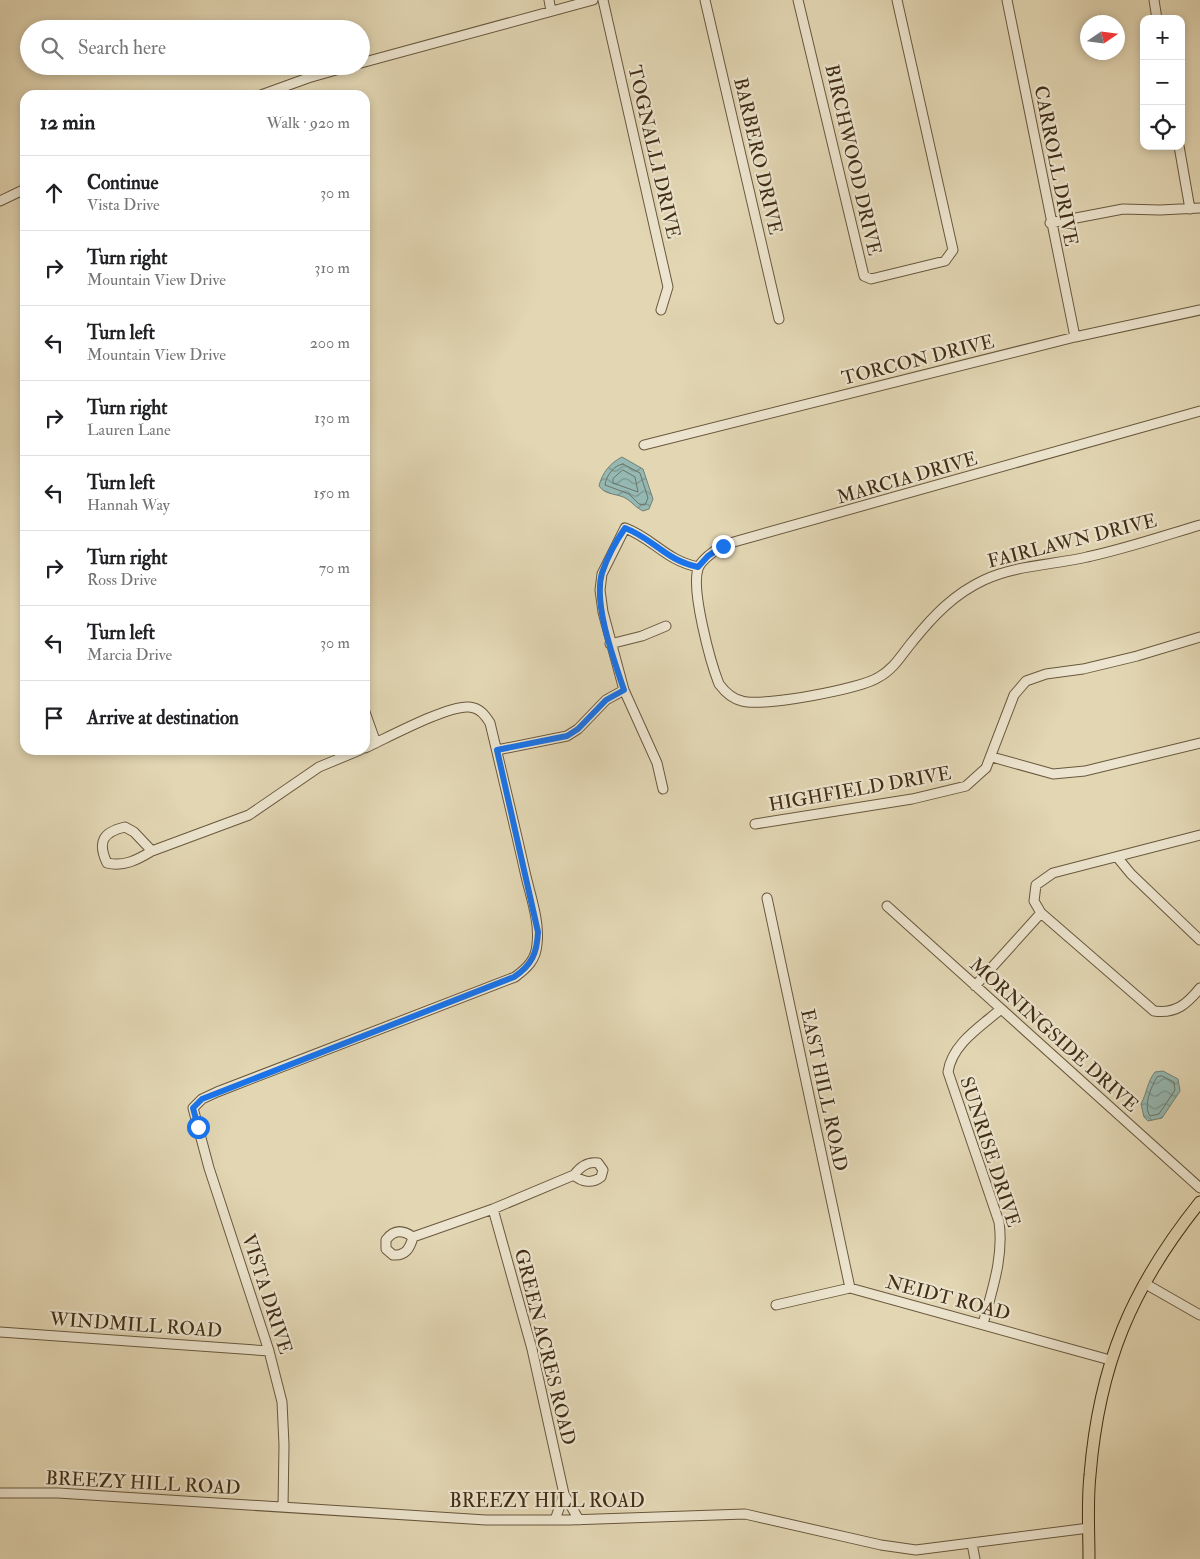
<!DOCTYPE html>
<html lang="en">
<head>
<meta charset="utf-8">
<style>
	:root { --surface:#fff; --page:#f2f2f2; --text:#202124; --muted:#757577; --line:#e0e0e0 }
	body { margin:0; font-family:"IM FELL Double Pica",serif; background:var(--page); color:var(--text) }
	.controls { position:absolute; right:15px; top:15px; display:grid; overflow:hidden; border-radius:10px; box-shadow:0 2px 8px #0003 }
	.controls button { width:45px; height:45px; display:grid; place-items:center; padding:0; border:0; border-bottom:1px solid var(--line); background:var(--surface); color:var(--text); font:25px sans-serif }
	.compass { position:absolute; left:1080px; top:15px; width:45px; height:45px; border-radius:50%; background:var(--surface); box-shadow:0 2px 8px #0003; rotate:77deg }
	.stop { position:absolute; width:15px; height:15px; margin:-11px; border:4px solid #1a73e8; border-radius:50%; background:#fff }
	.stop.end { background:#1a73e8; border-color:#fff; box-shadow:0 1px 5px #0008 }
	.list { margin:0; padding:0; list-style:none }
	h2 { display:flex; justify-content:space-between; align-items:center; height:65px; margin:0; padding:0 20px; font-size:21px }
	h2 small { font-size:16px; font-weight:400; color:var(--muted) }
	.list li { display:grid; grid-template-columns:32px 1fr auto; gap:15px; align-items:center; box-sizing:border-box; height:75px; padding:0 20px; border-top:1px solid var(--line) }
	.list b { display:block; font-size:19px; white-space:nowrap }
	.list p { margin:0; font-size:16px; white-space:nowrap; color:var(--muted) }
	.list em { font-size:16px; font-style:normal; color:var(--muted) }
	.icon { flex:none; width:28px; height:28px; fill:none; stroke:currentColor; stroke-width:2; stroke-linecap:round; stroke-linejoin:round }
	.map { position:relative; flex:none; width:1200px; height:1559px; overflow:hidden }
	.search { position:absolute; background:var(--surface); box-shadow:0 2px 8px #0003; left:20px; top:20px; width:350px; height:55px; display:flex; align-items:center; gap:12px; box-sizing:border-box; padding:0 18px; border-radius:28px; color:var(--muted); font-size:19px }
	.panel { position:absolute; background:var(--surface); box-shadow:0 2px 8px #0003; left:20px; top:90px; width:350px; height:665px; border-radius:15px }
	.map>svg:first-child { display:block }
	.water { fill:url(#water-waves); stroke:#738174 }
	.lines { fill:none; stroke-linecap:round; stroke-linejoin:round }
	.shore { stroke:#6b7364; stroke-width:1 }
	.minor-casing { stroke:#69583d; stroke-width:11 }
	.major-casing { stroke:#412e16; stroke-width:13 }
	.minor { stroke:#ece4ce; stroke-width:9 }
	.major { stroke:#e2d6b3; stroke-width:11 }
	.route { stroke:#1a73e8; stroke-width:6 }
	.labels { text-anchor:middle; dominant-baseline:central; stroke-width:4.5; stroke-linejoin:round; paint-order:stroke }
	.street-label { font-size:19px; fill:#412e16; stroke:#ece4ce }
</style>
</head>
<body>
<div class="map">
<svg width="1200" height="1559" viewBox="0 0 1200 1559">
	<defs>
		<pattern id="water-waves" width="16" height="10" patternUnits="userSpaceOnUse" patternTransform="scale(1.25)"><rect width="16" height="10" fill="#95b8b2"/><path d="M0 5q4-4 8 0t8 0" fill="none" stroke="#7b9690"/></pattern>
	</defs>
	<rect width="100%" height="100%" fill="#e2d6b3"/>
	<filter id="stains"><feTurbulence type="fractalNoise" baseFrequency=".004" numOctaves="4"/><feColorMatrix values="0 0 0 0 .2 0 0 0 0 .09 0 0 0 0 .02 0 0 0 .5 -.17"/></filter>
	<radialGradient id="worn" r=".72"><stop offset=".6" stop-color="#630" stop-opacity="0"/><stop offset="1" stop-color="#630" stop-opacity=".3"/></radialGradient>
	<!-- water -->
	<path class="water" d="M622,457L643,469L653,499L649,509L643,511C636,508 633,503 627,499C618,493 606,496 599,486C602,473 610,463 622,457Z
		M1163,1071L1178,1079L1180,1091L1162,1118L1148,1121L1144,1117L1141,1104C1147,1093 1147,1082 1155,1072Z"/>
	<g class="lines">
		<!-- shore -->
		<path class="shore" d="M623,464L640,473L648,498L645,505L639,504L629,494L605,485C606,476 614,465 623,464Z
			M623,470L635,477L638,492L613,483V479Z
			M1162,1076L1174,1082L1175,1090L1159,1114L1150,1116C1143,1106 1151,1087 1157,1077Z"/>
		<defs>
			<path id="minor" d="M549,0L551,11
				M603,0L668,287L661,310
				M705,0L779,319
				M798,0L864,276L871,279L945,261L953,250L897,0
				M1007,0L1075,337
				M1154,0L1157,19
				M361,63L593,0
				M261,95L308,78L350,66
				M1179,146L1190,209
				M0,201L25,189
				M1050,223L1123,209L1160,210L1200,208
				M1200,411L723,545C715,551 701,559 698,569C691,590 710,661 719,684C725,692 732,699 742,701C763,707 861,689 879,677C894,669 902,654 913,641C933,616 954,594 984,580C1016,565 1053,565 1087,557C1125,549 1163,536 1200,525
				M644,445L1075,337L1200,310
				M610,644L642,636L666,626
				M365,712L376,743
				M497,750L567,736L578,729L606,700L624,690
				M992,757L1053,774L1085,771L1200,743
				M663,789L657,763L624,690L603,612L600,590L602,574L625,528C654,539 665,560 698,567
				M755,824L912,799L966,786L986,768L1014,695L1026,681L1046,674L1083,669L1137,656L1200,637
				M1200,835L1053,873L1036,885L1034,901L1041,913L1154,1011C1176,1014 1187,1004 1200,988
				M152,851L134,832L125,827C103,832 97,842 107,863C124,867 137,860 152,851L249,815L319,767L360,750
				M1117,857L1131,874L1200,940
				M767,898L850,1288
				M887,906L1200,1188
				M975,986L1041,913
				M493,1209L532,1349L564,1494L579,1520
				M413,1237C410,1248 406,1256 393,1255L386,1249V1240C394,1229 403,1230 413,1237L493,1209L574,1175C580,1167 587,1161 598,1163L603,1170L601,1177C592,1184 582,1182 574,1175
				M1144,1283L1200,1315
				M776,1305L850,1288L1110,1360
				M983,1324C992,1290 1004,1257 999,1222L948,1072C952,1044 980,1027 1001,1009
				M0,1332L269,1351
				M0,1493H58L486,1520H569L745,1514L881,1545L916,1550L1089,1528
				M283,1507L284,1445L282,1402L269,1351L209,1168L193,1108L202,1099L217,1092L515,977C527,968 536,960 537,944C540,921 530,895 525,872C514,823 502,773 490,723C485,715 480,708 469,707C448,705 387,738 365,748
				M555,1520L564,1494
				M972,1544L975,1559"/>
			<path id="major" d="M1089,1559C1089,1531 1087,1503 1090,1475C1099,1365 1131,1288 1200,1202"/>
		</defs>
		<!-- minor casing -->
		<use href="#minor" class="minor-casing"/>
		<!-- major casing -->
		<use href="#major" class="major-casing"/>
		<!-- minor -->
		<use href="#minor" class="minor"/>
		<!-- major -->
		<use href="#major" class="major"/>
	</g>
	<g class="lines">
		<!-- route -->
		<path class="route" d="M198,1127L193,1108L202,1099L514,977C532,965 537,953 538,932L497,750L567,736L578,729L606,700L624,690C614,660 593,604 602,573C607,558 616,541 625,528C654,539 665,560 698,567L708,556L723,546"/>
	</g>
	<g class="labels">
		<!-- street labels -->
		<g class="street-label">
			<text transform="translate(654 152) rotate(77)">TOGNALLI DRIVE</text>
			<text transform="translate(758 156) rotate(77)">BARBERO DRIVE</text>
			<text transform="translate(853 160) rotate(77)">BIRCHWOOD DRIVE</text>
			<text transform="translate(1056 166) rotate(79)">CARROLL DRIVE</text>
			<text transform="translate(918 360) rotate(-14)">TORCON DRIVE</text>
			<text transform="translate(907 478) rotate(-16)">MARCIA DRIVE</text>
			<text transform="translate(1072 541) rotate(-14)">FAIRLAWN DRIVE</text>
			<text transform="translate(860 789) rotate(-10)">HIGHFIELD DRIVE</text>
			<text transform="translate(1054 1035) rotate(42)">MORNINGSIDE DRIVE</text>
			<text transform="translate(824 1090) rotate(78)">EAST HILL ROAD</text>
			<text transform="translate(990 1152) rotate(72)">SUNRISE DRIVE</text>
			<text transform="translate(267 1294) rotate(72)">VISTA DRIVE</text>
			<text transform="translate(948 1298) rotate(15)">NEIDT ROAD</text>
			<text transform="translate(136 1325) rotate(4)">WINDMILL ROAD</text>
			<text transform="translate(545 1347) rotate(76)">GREEN ACRES ROAD</text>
			<text transform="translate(143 1483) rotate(3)">BREEZY HILL ROAD</text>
			<text x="547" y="1501">BREEZY HILL ROAD</text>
		</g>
	</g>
	<rect width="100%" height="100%" filter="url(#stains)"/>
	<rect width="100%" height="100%" fill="url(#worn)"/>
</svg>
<div class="controls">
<button>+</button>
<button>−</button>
<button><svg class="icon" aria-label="locate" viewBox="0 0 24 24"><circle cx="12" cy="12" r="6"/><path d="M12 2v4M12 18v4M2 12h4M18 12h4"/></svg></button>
</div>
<svg class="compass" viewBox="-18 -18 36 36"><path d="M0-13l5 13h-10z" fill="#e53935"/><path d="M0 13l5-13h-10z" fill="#757577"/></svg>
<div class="stop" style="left:198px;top:1127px"></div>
<div class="stop end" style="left:723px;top:546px"></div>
<div class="search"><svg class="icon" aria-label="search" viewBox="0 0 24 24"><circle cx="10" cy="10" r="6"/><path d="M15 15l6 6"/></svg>Search here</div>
<section class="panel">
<h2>12 min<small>Walk · 920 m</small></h2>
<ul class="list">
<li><svg class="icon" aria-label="ahead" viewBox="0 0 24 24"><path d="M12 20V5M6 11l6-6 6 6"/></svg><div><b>Continue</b><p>Vista Drive</p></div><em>30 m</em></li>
<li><svg class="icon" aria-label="right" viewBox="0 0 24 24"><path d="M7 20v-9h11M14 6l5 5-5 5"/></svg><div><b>Turn right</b><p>Mountain View Drive</p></div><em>310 m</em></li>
<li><svg class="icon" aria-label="left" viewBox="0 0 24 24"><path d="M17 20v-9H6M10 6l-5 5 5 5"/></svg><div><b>Turn left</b><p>Mountain View Drive</p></div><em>200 m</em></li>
<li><svg class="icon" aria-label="right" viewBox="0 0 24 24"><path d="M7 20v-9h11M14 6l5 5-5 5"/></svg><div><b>Turn right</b><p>Lauren Lane</p></div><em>130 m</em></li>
<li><svg class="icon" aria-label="left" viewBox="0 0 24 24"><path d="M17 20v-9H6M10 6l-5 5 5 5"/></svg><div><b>Turn left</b><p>Hannah Way</p></div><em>150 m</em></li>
<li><svg class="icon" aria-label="right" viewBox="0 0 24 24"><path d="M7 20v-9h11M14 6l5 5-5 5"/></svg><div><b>Turn right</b><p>Ross Drive</p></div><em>70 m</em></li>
<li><svg class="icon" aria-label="left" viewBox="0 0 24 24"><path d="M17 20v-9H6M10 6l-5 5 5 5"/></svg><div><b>Turn left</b><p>Marcia Drive</p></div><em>30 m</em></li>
<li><svg class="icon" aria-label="arrive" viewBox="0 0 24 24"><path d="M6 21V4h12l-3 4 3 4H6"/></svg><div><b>Arrive at destination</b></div></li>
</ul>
</section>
</div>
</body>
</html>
